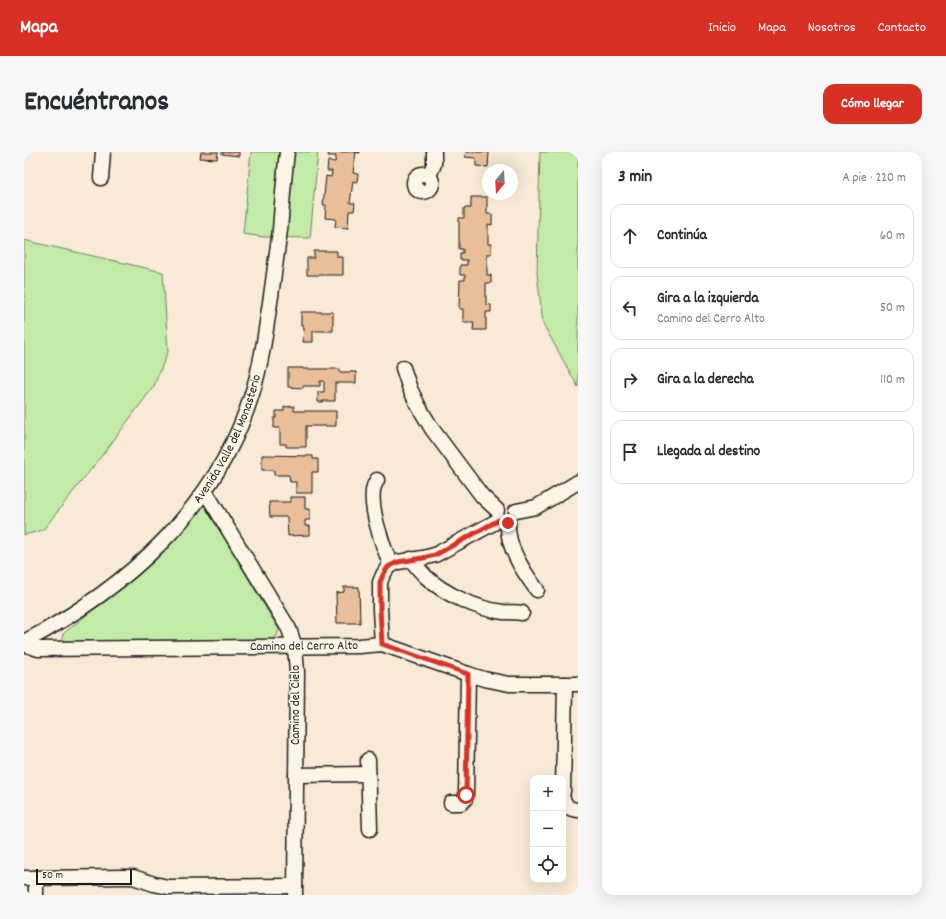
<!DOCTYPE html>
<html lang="es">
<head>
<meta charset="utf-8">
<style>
	:root { --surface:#fff; --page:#f7f7f7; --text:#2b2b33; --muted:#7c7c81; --line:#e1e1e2; --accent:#d93025 }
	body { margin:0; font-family:Dekko,sans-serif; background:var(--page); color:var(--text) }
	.controls { position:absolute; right:12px; bottom:12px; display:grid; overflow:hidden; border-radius:8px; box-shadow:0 4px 16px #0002 }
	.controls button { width:36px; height:36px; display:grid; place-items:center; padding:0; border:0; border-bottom:1px solid var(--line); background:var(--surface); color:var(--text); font:20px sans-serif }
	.compass { position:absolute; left:458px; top:12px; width:36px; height:36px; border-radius:50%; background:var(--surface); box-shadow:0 4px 16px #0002; rotate:198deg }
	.scale { position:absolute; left:12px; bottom:10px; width:96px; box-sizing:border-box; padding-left:4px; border:2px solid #1c1c1c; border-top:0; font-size:11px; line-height:14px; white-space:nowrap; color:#1c1c1c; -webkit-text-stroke:3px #fcf5e5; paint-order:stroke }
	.stop { position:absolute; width:12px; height:12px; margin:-9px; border:3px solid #d93025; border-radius:50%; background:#fff }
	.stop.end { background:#d93025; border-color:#fff; box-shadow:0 1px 4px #0008 }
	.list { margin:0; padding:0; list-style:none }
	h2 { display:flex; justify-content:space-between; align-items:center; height:52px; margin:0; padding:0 16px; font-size:17px }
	h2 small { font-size:13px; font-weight:400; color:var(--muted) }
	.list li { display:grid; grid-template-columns:26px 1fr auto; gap:12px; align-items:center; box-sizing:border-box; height:64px; margin:0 8px 8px; padding:0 8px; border:1px solid var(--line); border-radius:12px }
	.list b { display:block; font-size:15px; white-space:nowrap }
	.list p { margin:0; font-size:13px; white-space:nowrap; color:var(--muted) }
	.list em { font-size:13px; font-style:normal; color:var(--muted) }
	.icon { flex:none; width:22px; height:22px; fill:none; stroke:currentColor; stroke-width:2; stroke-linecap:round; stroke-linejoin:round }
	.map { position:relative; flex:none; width:554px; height:743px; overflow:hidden; border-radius:12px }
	header { display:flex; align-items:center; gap:24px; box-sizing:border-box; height:56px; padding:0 20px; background:var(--accent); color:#fff }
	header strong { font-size:19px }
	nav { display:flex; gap:22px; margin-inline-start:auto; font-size:14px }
	.intro { display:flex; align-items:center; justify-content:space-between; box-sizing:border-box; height:96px; padding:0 24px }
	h1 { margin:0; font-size:28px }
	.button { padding:10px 18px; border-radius:12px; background:var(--accent); color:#fff; font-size:14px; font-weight:700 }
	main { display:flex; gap:24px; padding:0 24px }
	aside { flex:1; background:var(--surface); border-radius:12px; box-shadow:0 4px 16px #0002 }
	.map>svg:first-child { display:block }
	.green { fill:#c1eba7; stroke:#6e8462 }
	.building { fill:#e9be98; stroke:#1c1c1c }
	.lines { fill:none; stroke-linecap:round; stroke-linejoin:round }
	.minor-casing { stroke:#1c1c1c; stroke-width:17 }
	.minor { stroke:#fcf5e5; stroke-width:14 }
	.route { stroke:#d93025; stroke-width:5 }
	.labels { text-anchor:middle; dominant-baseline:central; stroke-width:3; stroke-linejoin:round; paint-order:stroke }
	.street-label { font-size:13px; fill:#1c1c1c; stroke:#fcf5e5 }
</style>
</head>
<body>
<header>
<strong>Mapa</strong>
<nav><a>Inicio</a><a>Mapa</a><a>Nosotros</a><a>Contacto</a></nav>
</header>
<div class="intro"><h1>Encuéntranos</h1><a class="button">Cómo llegar</a></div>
<main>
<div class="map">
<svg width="554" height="743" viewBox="0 0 554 743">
	<rect width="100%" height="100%" fill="#f8ead6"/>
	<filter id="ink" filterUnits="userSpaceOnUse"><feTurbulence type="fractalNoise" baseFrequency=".025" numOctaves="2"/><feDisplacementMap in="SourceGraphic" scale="8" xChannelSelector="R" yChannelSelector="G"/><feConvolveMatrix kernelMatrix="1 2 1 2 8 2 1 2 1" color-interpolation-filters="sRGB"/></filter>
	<g filter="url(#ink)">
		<!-- green -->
		<path class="green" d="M227,0H294L286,86L240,85L219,82Z
			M516,0H554V235L519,172L513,121Z
			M0,88L8,90L139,120L144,199L130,234L83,297L19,378L0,383Z
			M179,351L255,478L253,484L246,488L43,490L38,486L39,482L133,406Z"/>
		<!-- building -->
		<path class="building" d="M177,0H194L193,7L176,6Z
			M198,0H215V4L198,2Z
			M305,0H336V1L332,0L329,21L334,22L333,30L329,29L326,51H331L330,59H325L324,76L311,75L312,67L301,66L302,53H299L302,24L307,25L308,19H303L304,9L311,10L312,4H304Z
			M442,0H465L464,15L452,14V6L441,5Z
			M447,45H463V62H468V73L464,72V92H467V102H463V123H467V131H462V152L467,153V160H462V178H449L450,170H439V157H435L436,128H441V123H436V113H443V108H436V101H439V97H435V66H440V56H447Z
			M290,99H313V105H319V123H283V106H290Z
			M277,160H309V179H289V190H279L280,176H279V173H277Z
			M264,216H279V217H316V220H332V231H311V249H299V250H294V240H300V229H296V234H279V236L264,235Z
			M270,254V259H312V274H282V295H262V292H256V276H250V266H252V259H260V255Z
			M238,303L289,304V307H294V320H288V341H272V330H266L265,323H250V318H238Z
			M266,345H281V357H286V368H281V374H286V383L264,384L263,365H246L245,350H266Z
			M320,435H335L336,471H313L312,441L320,440Z"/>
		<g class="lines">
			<defs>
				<g id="minor">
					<circle cx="399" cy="31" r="9"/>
					<path d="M405,24L410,12V0"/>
					<path d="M77,26L79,0"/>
					<path d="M379,216L386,237L395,255L408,277L458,344L473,358"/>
					<path d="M353,328C352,330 351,332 350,334C344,353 359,395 367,413"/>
					<path d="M181,339L265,477L271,495L273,520L271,743"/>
					<path d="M492,359L512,355L524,348L554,330"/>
					<path d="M484,371C484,376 484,380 485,384C488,403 502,423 513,438"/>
					<path d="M387,407C391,413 396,419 401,424C420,442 453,457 479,460C485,460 491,460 498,461"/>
					<path id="s1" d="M0,490C103,436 193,356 228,242C238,210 242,177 247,144C250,122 253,100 256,78C258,52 260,26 263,0"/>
					<path id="s2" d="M0,492L14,497L335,494L358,492L444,522L460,527L485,532H554"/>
					<path d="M358,492L356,457V430L359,423L364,415L374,410L399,406L411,403L475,368"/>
					<path d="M344,608L346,677"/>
					<path d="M272,623L344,622"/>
					<path d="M539,640L541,532"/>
					<path d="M539,647C542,655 545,657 554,658"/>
					<path d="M427,651H437L441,647L442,643L444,522"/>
					<path d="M0,726L102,725H109L130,732L144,735L271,734"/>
					<path d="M12,726V743"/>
				</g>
			</defs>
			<!-- minor casing -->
			<use href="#minor" class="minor-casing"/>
			<!-- minor -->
			<use href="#minor" class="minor"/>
		</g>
	</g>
	<g class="lines" filter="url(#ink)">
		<!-- route -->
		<path class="route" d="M442,643L444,522L358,492L356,457V430L359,423L364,415L374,410L399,406L411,403L475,368L477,370L484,371"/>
	</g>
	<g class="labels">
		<!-- street labels -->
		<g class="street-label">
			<text stroke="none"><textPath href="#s1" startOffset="295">Avenida Valle del Monasterio</textPath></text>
			<text stroke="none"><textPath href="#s2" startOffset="281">Camino del Cerro Alto</textPath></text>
			<text transform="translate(272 553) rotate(-90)">Camino del Cielo</text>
		</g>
	</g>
</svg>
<div class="controls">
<button>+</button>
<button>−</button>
<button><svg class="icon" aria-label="locate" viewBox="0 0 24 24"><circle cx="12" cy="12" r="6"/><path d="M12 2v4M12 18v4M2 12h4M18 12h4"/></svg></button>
</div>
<svg class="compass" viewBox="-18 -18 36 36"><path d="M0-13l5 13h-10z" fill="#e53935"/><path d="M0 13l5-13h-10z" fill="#7c7c81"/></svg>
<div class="scale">50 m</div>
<div class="stop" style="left:442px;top:643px"></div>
<div class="stop end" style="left:484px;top:371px"></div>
</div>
<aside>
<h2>3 min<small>A pie · 220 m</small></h2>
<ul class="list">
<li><svg class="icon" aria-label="ahead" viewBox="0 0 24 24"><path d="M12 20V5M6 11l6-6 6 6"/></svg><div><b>Continúa</b></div><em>60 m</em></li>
<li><svg class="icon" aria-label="left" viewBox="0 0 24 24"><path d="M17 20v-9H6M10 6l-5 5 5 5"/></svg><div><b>Gira a la izquierda</b><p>Camino del Cerro Alto</p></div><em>50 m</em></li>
<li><svg class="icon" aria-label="right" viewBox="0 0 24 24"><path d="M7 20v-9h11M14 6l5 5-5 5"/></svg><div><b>Gira a la derecha</b></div><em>110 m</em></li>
<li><svg class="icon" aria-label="arrive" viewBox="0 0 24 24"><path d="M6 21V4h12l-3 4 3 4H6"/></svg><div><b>Llegada al destino</b></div></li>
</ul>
</aside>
</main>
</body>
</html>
